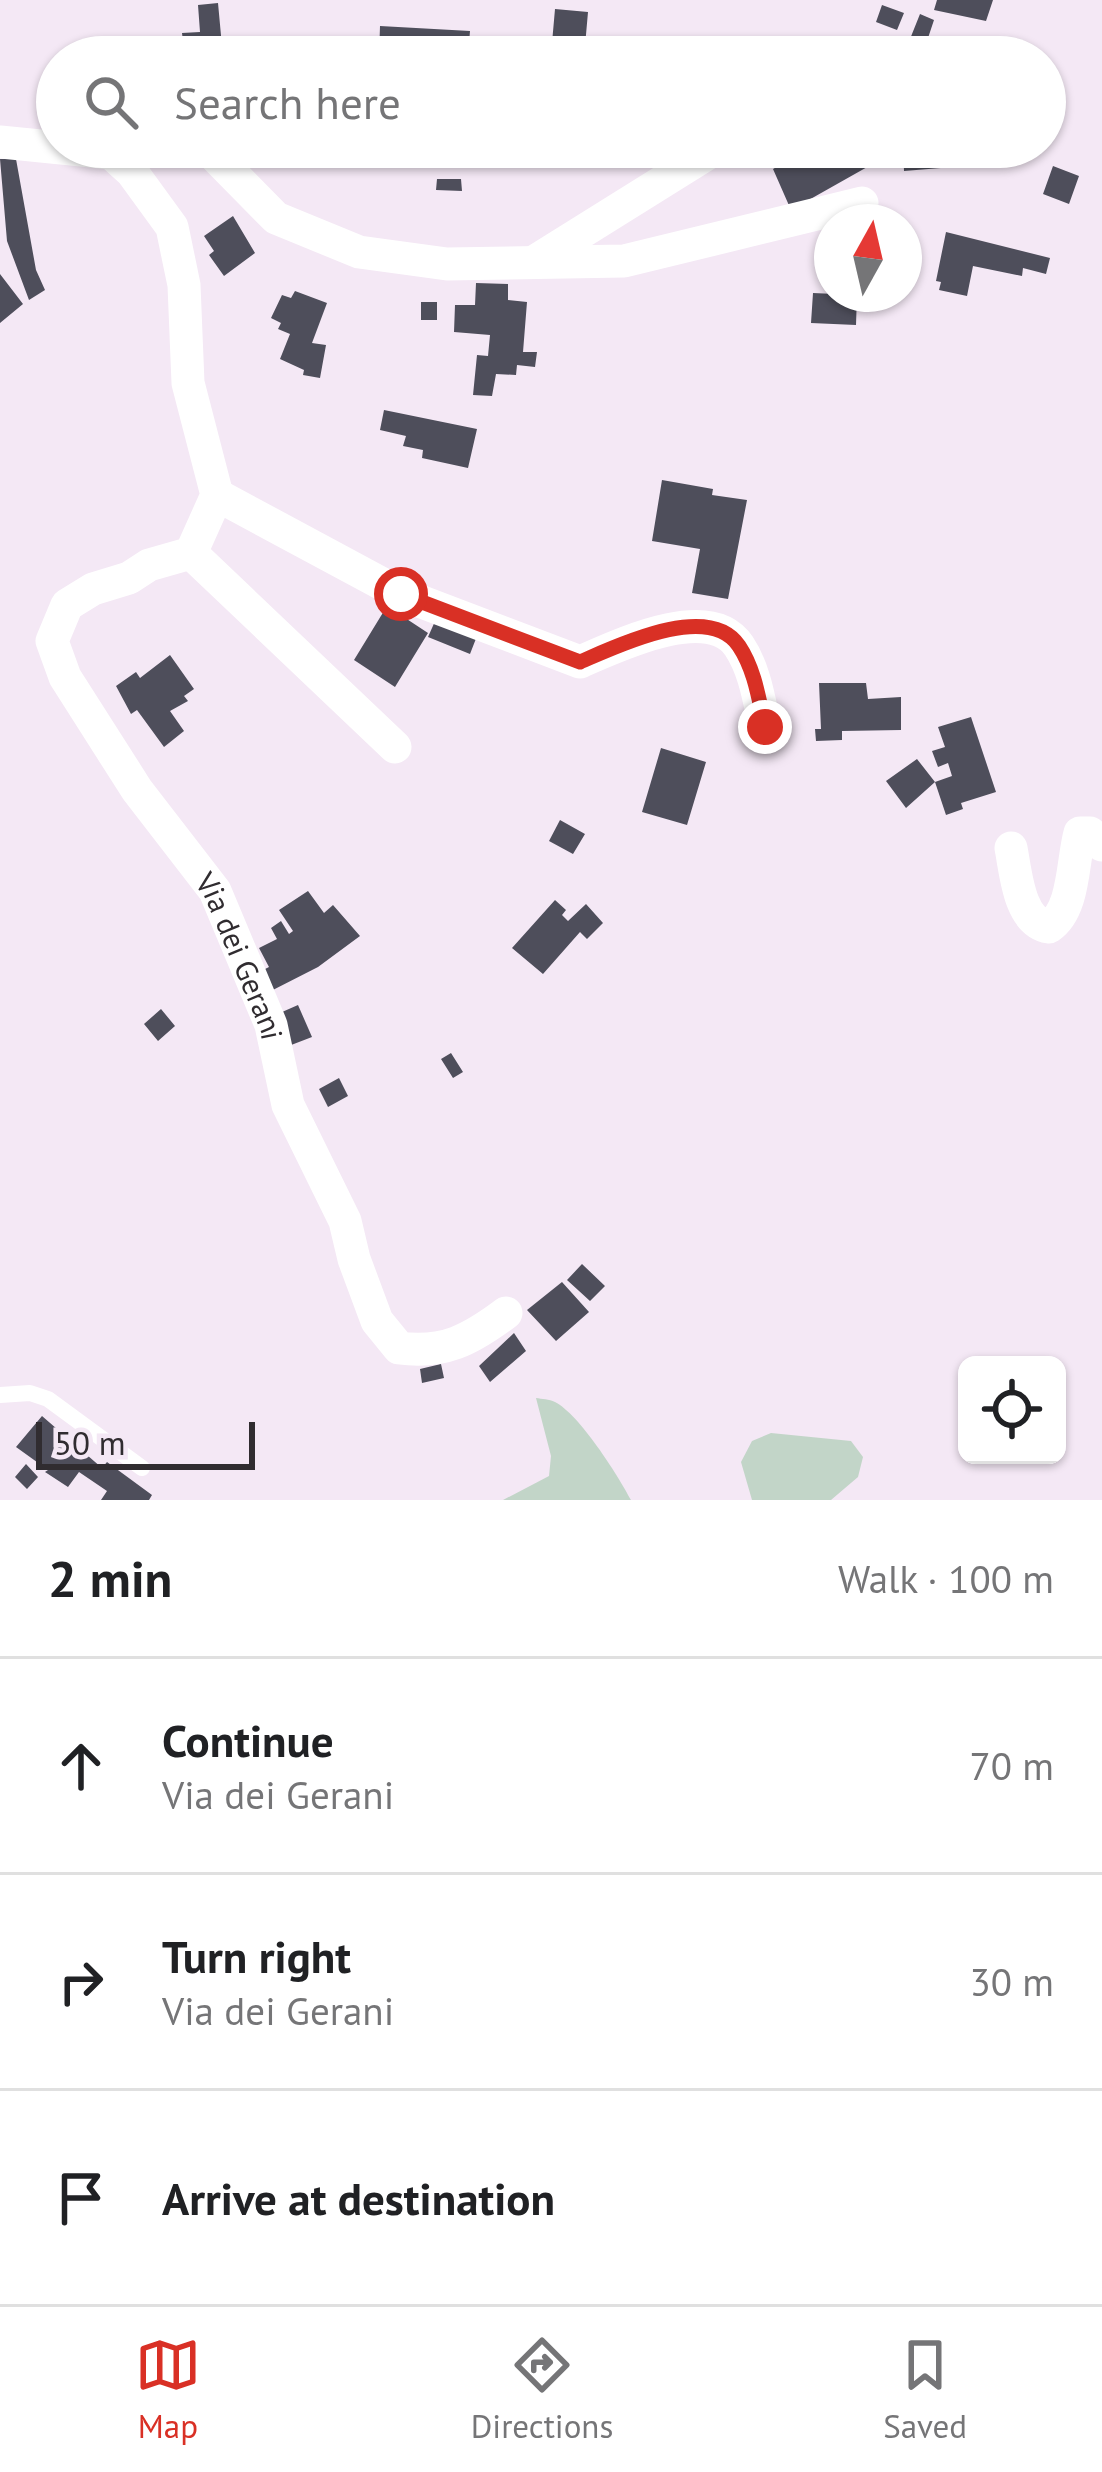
<!DOCTYPE html>
<html lang="en">
<head>
<meta charset="utf-8">
<style>
	:root { --surface:#fff; --page:#f6f6f6; --text:#202124; --muted:#757577; --line:#e0e0e0; --accent:#d93025 }
	body { margin:0; font-family:"PT Sans",sans-serif; background:var(--page); color:var(--text) }
	.controls { position:absolute; right:36px; bottom:36px; display:grid; overflow:hidden; border-radius:18px; box-shadow:0 3px 9px #0004 }
	.controls button { width:108px; height:108px; display:grid; place-items:center; padding:0; border:0; border-bottom:3px solid var(--line); background:var(--surface); color:var(--text); font:60px sans-serif }
	.compass { position:absolute; left:814px; top:204px; width:108px; height:108px; border-radius:50%; background:var(--surface); box-shadow:0 3px 9px #0004; rotate:8deg }
	.scale { position:absolute; left:36px; bottom:30px; width:219px; box-sizing:border-box; padding-left:12px; border:6px solid #302c30; border-top:0; font-size:33px; line-height:42px; white-space:nowrap; color:#302c30; -webkit-text-stroke:9px #f4e8f5; paint-order:stroke }
	.stop { position:absolute; width:36px; height:36px; margin:-27px; border:9px solid #d93025; border-radius:50%; background:#fff }
	.stop.end { background:#d93025; border-color:#fff; box-shadow:0 3px 12px #0008 }
	.list { margin:0; padding:0; list-style:none }
	h2 { display:flex; justify-content:space-between; align-items:center; height:156px; margin:0; padding:0 48px; font-size:51px }
	h2 small { font-size:39px; font-weight:400; color:var(--muted) }
	.list li { display:grid; grid-template-columns:78px 1fr auto; gap:36px; align-items:center; box-sizing:border-box; height:216px; padding:0 48px; border-top:3px solid var(--line) }
	.list b { display:block; font-size:45px; white-space:nowrap }
	.list p { margin:0; font-size:39px; white-space:nowrap; color:var(--muted) }
	.list em { font-size:39px; font-style:normal; color:var(--muted) }
	.icon { flex:none; width:66px; height:66px; fill:none; stroke:currentColor; stroke-width:2; stroke-linecap:round; stroke-linejoin:round }
	.map { position:relative; flex:none; width:1102px; height:1500px; overflow:hidden }
	.search { position:absolute; background:var(--surface); box-shadow:0 3px 9px #0004; left:36px; right:36px; top:36px; height:132px; display:flex; align-items:center; gap:30px; box-sizing:border-box; padding:0 42px; border-radius:66px; color:var(--muted); font-size:45px }
	.sheet { height:804px; background:var(--surface) }
	nav { display:flex; justify-content:space-around; align-items:center; box-sizing:border-box; height:168px; border-top:3px solid var(--line); background:var(--surface); font-size:33px; color:var(--muted) }
	nav a { display:grid; justify-items:center; gap:6px }
	nav .on { color:var(--accent) }
	.map>svg:first-child { display:block }
	.green { fill:#c2d5c8 }
	.building { fill:#4e4e5b }
	.lines { fill:none; stroke-linecap:round; stroke-linejoin:round }
	.lane { stroke:#fff; stroke-width:16 }
	.street { stroke:#fff; stroke-width:33 }
	.route { stroke:#d93025; stroke-width:15 }
	.labels { text-anchor:middle; dominant-baseline:central; stroke-width:12; stroke-linejoin:round; paint-order:stroke }
	.street-label { font-size:30px; fill:#302c30; stroke:#f4e8f5 }
</style>
</head>
<body>
<div class="map">
<svg width="1102" height="1500" viewBox="0 0 1102 1500">
	<rect width="100%" height="100%" fill="#f4e8f5"/>
	<!-- green -->
	<path class="green" d="M536,1398C542,1399 549,1399 555,1402C579,1414 618,1475 631,1500H503L549,1476L551,1456Z
		M771,1433L851,1441L863,1457L858,1477L831,1500H752L741,1462L752,1441Z"/>
	<!-- building -->
	<path class="building" d="M937,0H993L986,21L934,10Z
		M218,3L223,57H185L182,33L200,32L198,5Z
		M882,5L904,13L897,30L876,22Z
		M555,9L588,12L585,46L552,43Z
		M920,14L934,20L926,44L910,39Z
		M380,26L470,31L468,57H379Z
		M783,147H859L869,166L791,210L773,169L789,160Z
		M903,147H988L989,157L952,160L953,167L904,171Z
		M0,159H16L36,270L45,290L29,300L7,241Z
		M1053,166L1079,176L1069,204L1043,194Z
		M437,179H461L462,191L436,190Z
		M233,216L255,253L224,276L209,255L214,251L204,236Z
		M946,232L1050,258L1046,274L1023,268L1022,276L973,266L967,296L939,290L941,282L936,281Z
		M0,274L23,304L0,323Z
		M476,283L508,284V300L527,302L523,352H537L535,367L517,365L516,375L496,374L492,396L473,395L477,355L488,356L490,335L454,332L455,305H475Z
		M295,291L327,303L312,343L326,345L320,378L303,375L304,370L280,359L290,334L278,329L281,323L271,318L282,295L291,298Z
		M813,293L857,295L856,325L811,323Z
		M421,302H437V320H421Z
		M384,410L477,429L468,468L422,458L423,450L403,446L406,436L380,430Z
		M662,480L713,489L712,495L747,500L728,599L692,593L700,549L652,541Z
		M387,606L428,633L395,687L354,660Z
		M436,619L477,636L470,654L428,637Z
		M170,655L194,689L184,696L188,701L170,711L184,731L164,747L137,710L131,714L116,686L136,672L140,678Z
		M819,683H866L868,699L901,697V730L842,731V740L816,741L815,729H821Z
		M971,717L996,792L961,803L963,809L946,815L935,782L952,776L948,763L938,767L932,751L945,747L938,727Z
		M661,748L706,762L687,825L642,812Z
		M917,759L935,782L906,808L886,781Z
		M560,820L585,834L573,854L549,841Z
		M308,891L324,913L333,905L360,936L318,967L267,993L257,973L269,967L259,948L277,939L271,928L281,921L289,934L293,931L279,910Z
		M555,900L566,910L562,915L568,921L586,904L603,923L587,939L580,932L543,974L512,948Z
		M298,1005L312,1037L286,1047L273,1016Z
		M161,1009L175,1026L158,1041L144,1024Z
		M451,1053L463,1072L453,1078L441,1059Z
		M339,1078L348,1096L328,1107L319,1089Z
		M582,1264L605,1286L590,1301L567,1280Z
		M562,1282L589,1312L556,1341L527,1310Z
		M514,1333L526,1351L490,1382L479,1366Z
		M441,1364L444,1378L422,1383L420,1369Z
		M42,1416L102,1468L107,1462L152,1495L149,1500H101L107,1491L79,1472L68,1487L45,1472L48,1470L16,1447Z
		M26,1464L38,1477L27,1489L15,1477Z"/>
	<g class="lines">
		<!-- lane -->
		<path class="lane" d="M0,1395L30,1393L48,1399L142,1468"/>
		<!-- street -->
		<g class="street">
			<path id="s1" d="M0,142L111,153L132,172L172,227L184,285L188,383L217,495L191,553L149,565L129,578L93,589L67,605L52,641L65,677L137,790L215,891L271,1025L288,1105L345,1221L354,1259L377,1321L399,1348C444,1354 470,1340 506,1313"/>
			<path d="M206,147L276,218L359,252L447,264L624,261L862,203"/>
			<path d="M537,260L718,147"/>
			<path d="M217,495L401,594L580,662C617,646 709,601 739,646C755,670 759,700 765,727"/>
			<path d="M191,553L395,747"/>
			<path d="M1011,848C1016,874 1019,922 1049,927C1075,909 1072,862 1080,833H1090L1102,845"/>
		</g>
	</g>
	<g class="lines">
		<!-- route -->
		<path class="route" d="M401,594L580,662C617,646 709,601 739,646C755,670 759,700 765,727"/>
	</g>
	<g class="labels">
		<!-- street labels -->
		<g class="street-label">
			<text stroke="none"><textPath href="#s1" startOffset="1089">Via dei Gerani</textPath></text>
		</g>
	</g>
</svg>
<div class="controls">
<button><svg class="icon" aria-label="locate" viewBox="0 0 24 24"><circle cx="12" cy="12" r="6"/><path d="M12 2v4M12 18v4M2 12h4M18 12h4"/></svg></button>
</div>
<svg class="compass" viewBox="-18 -18 36 36"><path d="M0-13l5 13h-10z" fill="#e53935"/><path d="M0 13l5-13h-10z" fill="#757577"/></svg>
<div class="scale">50 m</div>
<div class="stop" style="left:401px;top:594px"></div>
<div class="stop end" style="left:765px;top:727px"></div>
<div class="search"><svg class="icon" aria-label="search" viewBox="0 0 24 24"><circle cx="10" cy="10" r="6"/><path d="M15 15l6 6"/></svg>Search here</div>
</div>
<section class="sheet">
<h2>2 min<small>Walk · 100 m</small></h2>
<ul class="list">
<li><svg class="icon" aria-label="ahead" viewBox="0 0 24 24"><path d="M12 20V5M6 11l6-6 6 6"/></svg><div><b>Continue</b><p>Via dei Gerani</p></div><em>70 m</em></li>
<li><svg class="icon" aria-label="right" viewBox="0 0 24 24"><path d="M7 20v-9h11M14 6l5 5-5 5"/></svg><div><b>Turn right</b><p>Via dei Gerani</p></div><em>30 m</em></li>
<li><svg class="icon" aria-label="arrive" viewBox="0 0 24 24"><path d="M6 21V4h12l-3 4 3 4H6"/></svg><div><b>Arrive at destination</b></div></li>
</ul>
</section>
<nav>
<a class="on"><svg class="icon" aria-label="map" viewBox="0 0 24 24"><path d="M3 6l6-2 6 2 6-2v14l-6 2-6-2-6 2zM9 4v14M15 6v14"/></svg>Map</a>
<a><svg class="icon" aria-label="directions" viewBox="0 0 24 24"><path d="M12 3l9 9-9 9-9-9zM9 14v-3h6M13 9l2 2-2 2"/></svg>Directions</a>
<a><svg class="icon" aria-label="saved" viewBox="0 0 24 24"><path d="M7 4h10v16l-5-4-5 4z"/></svg>Saved</a>
</nav>
</body>
</html>
